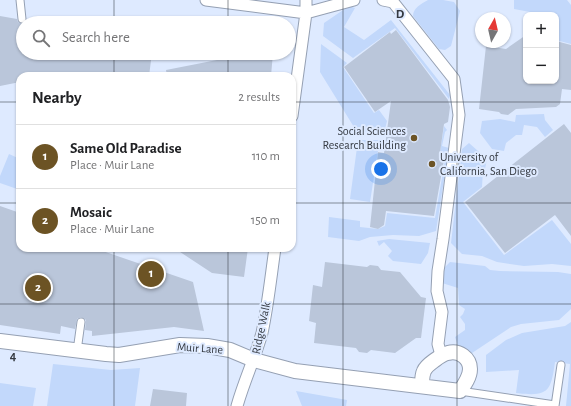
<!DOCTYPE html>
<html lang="en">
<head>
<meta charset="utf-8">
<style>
	:root { --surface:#fff; --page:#f6f6f6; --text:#202124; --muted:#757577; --line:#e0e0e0; --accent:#6c5324 }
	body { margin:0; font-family:"Alegreya Sans",sans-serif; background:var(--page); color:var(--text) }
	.controls { position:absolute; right:12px; top:12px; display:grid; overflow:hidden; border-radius:8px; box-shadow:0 1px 3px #0004 }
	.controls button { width:36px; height:36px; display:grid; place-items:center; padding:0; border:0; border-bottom:1px solid var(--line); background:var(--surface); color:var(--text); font:20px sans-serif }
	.compass { position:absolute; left:475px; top:12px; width:36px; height:36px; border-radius:50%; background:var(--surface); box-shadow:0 1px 3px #0004; rotate:8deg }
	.you { position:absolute; left:381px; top:169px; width:14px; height:14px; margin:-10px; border:3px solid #fff; border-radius:50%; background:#1a73e8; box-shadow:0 0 0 6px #1a73e833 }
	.badge { display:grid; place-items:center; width:26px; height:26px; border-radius:50%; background:var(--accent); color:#fff; font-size:13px; font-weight:700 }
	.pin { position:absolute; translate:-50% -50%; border:2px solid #fff; box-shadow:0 1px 4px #0006 }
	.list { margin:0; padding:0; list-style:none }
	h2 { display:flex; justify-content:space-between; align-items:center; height:52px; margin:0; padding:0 16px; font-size:17px }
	h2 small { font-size:13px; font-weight:400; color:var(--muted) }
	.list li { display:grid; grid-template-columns:26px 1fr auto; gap:12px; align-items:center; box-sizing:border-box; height:64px; padding:0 16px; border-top:1px solid var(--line) }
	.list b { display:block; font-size:15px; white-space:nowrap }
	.list p { margin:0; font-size:13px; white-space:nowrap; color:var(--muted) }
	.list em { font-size:13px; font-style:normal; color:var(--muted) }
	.icon { flex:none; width:22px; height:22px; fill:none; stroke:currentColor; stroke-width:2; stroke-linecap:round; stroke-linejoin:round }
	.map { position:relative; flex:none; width:571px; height:406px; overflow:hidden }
	.search { position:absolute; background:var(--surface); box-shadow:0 1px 3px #0004; left:16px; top:16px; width:280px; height:44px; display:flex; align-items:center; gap:10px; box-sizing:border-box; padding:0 14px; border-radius:22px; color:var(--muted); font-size:15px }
	.panel { position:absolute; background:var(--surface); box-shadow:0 1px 3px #0004; left:16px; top:72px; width:280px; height:180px; border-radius:12px }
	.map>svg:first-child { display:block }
	.green { fill:#c2d8fb }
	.building { fill:#bac6da }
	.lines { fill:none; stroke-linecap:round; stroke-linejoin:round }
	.service-casing { stroke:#95a0b3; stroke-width:9 }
	.pedestrian-casing { stroke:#95a0b3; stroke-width:13 }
	.minor-casing { stroke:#95a0b3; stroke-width:16 }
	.service { stroke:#fff; stroke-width:7 }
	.pedestrian { stroke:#fff; stroke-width:11 }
	.minor { stroke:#fff; stroke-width:14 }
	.grid { fill:none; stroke:#353a42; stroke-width:1; stroke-opacity:0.55 }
	.poi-dot { fill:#6c5324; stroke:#deeaff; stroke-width:1.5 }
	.labels { text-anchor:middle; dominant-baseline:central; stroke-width:4; stroke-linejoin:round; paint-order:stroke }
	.poi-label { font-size:12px; fill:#353a42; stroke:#deeaff; text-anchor:end }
	.street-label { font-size:12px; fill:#353a42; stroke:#deeaff }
	.grid-label { font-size:13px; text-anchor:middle; font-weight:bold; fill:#353a42; stroke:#deeaff; stroke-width:4; stroke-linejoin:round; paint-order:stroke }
</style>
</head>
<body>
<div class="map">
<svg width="571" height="406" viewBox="0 0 571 406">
	<rect width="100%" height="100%" fill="#deeaff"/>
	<!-- green -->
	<path class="green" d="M428,0H443L454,2L460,11L451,46L445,50L439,49L413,16C413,8 421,4 428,0Z
		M514,0H567L571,5V44L556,40V15H541V14L514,9Z
		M349,6L355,8L344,27L364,40L391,20L450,95L449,99L395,28L353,58L323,36L324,23Z
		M321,44L347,63L343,67L374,113L379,110L387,121L384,133L357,132L320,72Z
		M544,114L545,120L553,130L545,137L537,127L524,125L522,135H516L506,143L504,151L492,149L480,133L482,121L500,119L515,122L516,115Z
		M444,126L447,130L445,132L442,146L449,148L436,231L419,236L393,235L370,237L359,241L328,237L329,217L360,221V227L378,229L385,226L387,213L435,218L445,160L439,159Z
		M358,140H384L381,151H378L370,202L350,199Z
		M469,143L487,159L485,169L483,170L482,187L463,202L504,255L552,220L571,244V266L552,264L524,266L497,262L482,256L462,254L451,243L462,149Z
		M9,154L20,159V190L0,183V176Z
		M389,239L430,243L428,253L421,264L393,261L388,256L392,251L384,242L379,246L377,241Z
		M450,262L485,266L490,270L500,271L558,272L571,274V309L559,320L521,324L511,327L472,353L458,346L455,337L465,330V324L460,317L463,314L465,309L459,305L458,288L442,283L445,267Z
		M571,322V406H566L570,364L555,362C551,392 548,397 516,393L519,370L486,372V355L506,340L522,333L565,326Z
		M53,364L111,370L140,368L135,406H47Z
		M0,383L36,388L33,406H0Z
		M296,391L347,400L346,406H302Z"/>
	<!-- building -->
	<path class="building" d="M0,16L17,19L18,22L23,24V53H152L149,76H20V82L0,86Z
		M396,30L448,100L450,107L448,122L444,124L439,160H444L434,216L386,211L384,225L378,229L370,227L378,152L384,153L391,101L375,112L344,67L390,32L391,34Z
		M526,35V81H556V41L571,45V90L562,89L560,104L556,107L516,109L508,115L501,114L499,112L479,109L486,46L506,49Z
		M218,53H273L271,76H167L166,70L217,60Z
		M564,124L571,133V236L555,215L505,253L465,202Z
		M0,206L20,213V248H94L193,282L204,331L174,327L92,336V331L85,330L86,320L81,317L77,319L75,329L61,326L60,334L0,325Z
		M174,248H248L244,277L212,273Z
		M325,262L367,267L370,265L378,266L381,270L400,272L421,297L426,298L421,338H416L395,353L371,350L367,353L359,352L356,348L314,343L316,323L309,321L313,285L322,287Z
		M153,389L187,393L186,406H150Z"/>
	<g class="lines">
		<defs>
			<path id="service" d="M20,0L22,19
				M77,351L81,322
				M460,391L555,405
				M555,406L561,365"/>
			<path id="pedestrian" d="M206,0L306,13L354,0
				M383,0L393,2L454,79L459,115L443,239L438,271L437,291L442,312L438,344L441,355
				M292,116L306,13V0
				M237,406C244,381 255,358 262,333C268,305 271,276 275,248"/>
			<path id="minor" d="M0,341L106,354L119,355L180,345L207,346L230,350L254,360L295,371L460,391C465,384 470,377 470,369C470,358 459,350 448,353C443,354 439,357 435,360C431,363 426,366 424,371C422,375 422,381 422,386"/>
		</defs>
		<!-- service casing -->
		<use href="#service" class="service-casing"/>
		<!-- pedestrian casing -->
		<use href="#pedestrian" class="pedestrian-casing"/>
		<!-- minor casing -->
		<use href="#minor" class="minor-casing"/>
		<!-- service -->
		<use href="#service" class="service"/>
		<!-- pedestrian -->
		<use href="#pedestrian" class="pedestrian"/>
		<!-- minor -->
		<use href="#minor" class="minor"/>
	</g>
	<!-- grid -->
	<path class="grid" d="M114,0V23M228,0V23M343,0V406M457,0V406M114,53V76M228,53V76M0,102H20M292,102H571M0,203H20M292,203H571M114,248V406M228,248V406M0,304H571"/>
	<!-- markers -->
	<g class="poi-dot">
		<circle cx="414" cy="138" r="4"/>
		<circle cx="432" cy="164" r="4"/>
	</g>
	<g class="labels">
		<!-- poi labels -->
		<g class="poi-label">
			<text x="406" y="131">Social Sciences<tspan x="406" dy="14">Research Building</tspan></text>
			<text x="440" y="157" text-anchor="start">University of<tspan x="440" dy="14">California, San Diego</tspan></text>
		</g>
		<!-- street labels -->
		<g class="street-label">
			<text transform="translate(261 328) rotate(-78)">Ridge Walk</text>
			<text transform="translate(200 348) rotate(4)">Muir Lane</text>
		</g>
	</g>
	<g class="grid-label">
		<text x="400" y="18">D</text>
		<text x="13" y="360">4</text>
	</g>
</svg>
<div class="controls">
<button>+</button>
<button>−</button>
</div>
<svg class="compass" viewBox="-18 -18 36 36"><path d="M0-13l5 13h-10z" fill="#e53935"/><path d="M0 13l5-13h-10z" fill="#757577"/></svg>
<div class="you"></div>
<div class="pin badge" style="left:151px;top:274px">1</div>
<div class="pin badge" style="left:38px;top:288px">2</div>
<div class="search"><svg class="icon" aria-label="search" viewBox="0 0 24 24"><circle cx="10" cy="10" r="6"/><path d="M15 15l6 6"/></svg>Search here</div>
<section class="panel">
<h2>Nearby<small>2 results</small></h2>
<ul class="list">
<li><span class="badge">1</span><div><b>Same Old Paradise</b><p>Place · Muir Lane</p></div><em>110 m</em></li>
<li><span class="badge">2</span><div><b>Mosaic</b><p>Place · Muir Lane</p></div><em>150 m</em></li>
</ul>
</section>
</div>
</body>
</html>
